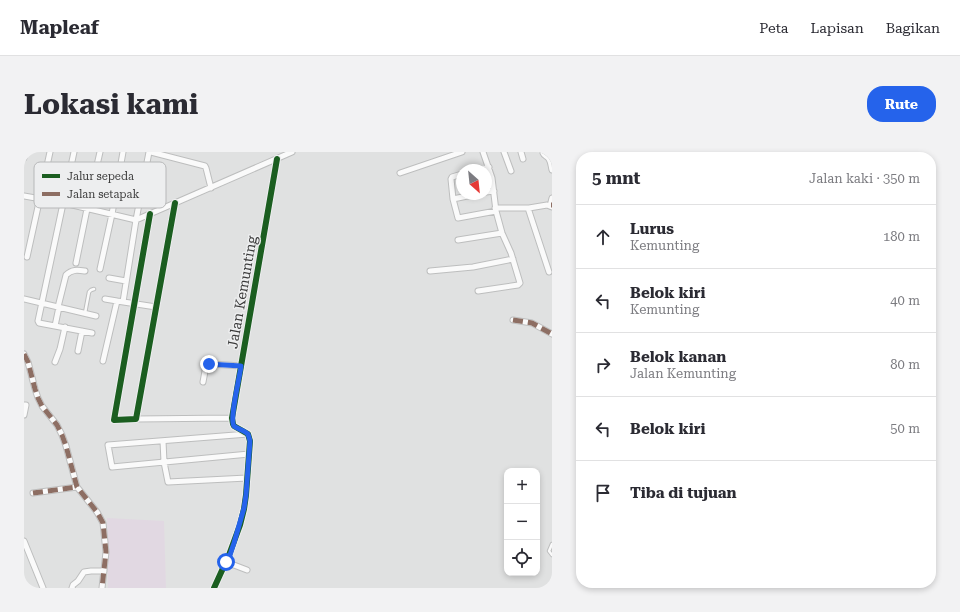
<!DOCTYPE html>
<html lang="id">
<head>
<meta charset="utf-8">
<style>
	:root { --surface:#fff; --page:#f2f2f3; --text:#2b2b33; --muted:#7c7c81; --line:#e1e1e2; --accent:#2563eb }
	body { margin:0; font-family:"Roboto Serif",serif; background:var(--page); color:var(--text) }
	.controls { position:absolute; right:12px; bottom:12px; display:grid; overflow:hidden; border-radius:8px; box-shadow:0 2px 6px #0003 }
	.controls button { width:36px; height:36px; display:grid; place-items:center; padding:0; border:0; border-bottom:1px solid var(--line); background:var(--surface); color:var(--text); font:20px sans-serif }
	.compass { position:absolute; left:432px; top:12px; width:36px; height:36px; border-radius:50%; background:var(--surface); box-shadow:0 2px 6px #0003; rotate:153deg }
	.stop { position:absolute; width:12px; height:12px; margin:-9px; border:3px solid #2563eb; border-radius:50%; background:#fff }
	.stop.end { background:#2563eb; border-color:#fff; box-shadow:0 1px 4px #0008 }
	.list { margin:0; padding:0; list-style:none }
	h2 { display:flex; justify-content:space-between; align-items:center; height:52px; margin:0; padding:0 16px; font-size:17px }
	h2 small { font-size:13px; font-weight:400; color:var(--muted) }
	.list li { display:grid; grid-template-columns:26px 1fr auto; gap:12px; align-items:center; box-sizing:border-box; height:64px; padding:0 16px; border-top:1px solid var(--line) }
	.list b { display:block; font-size:15px; white-space:nowrap }
	.list p { margin:0; font-size:13px; white-space:nowrap; color:var(--muted) }
	.list em { font-size:13px; font-style:normal; color:var(--muted) }
	.icon { flex:none; width:22px; height:22px; fill:none; stroke:currentColor; stroke-width:2; stroke-linecap:round; stroke-linejoin:round }
	.map { position:relative; flex:none; width:528px; height:436px; overflow:hidden; border-radius:16px }
	header { display:flex; align-items:center; gap:24px; box-sizing:border-box; height:56px; padding:0 20px; background:var(--surface); border-bottom:1px solid var(--line) }
	header strong { font-size:19px }
	nav { display:flex; gap:22px; margin-inline-start:auto; font-size:14px }
	.intro { display:flex; align-items:center; justify-content:space-between; box-sizing:border-box; height:96px; padding:0 24px }
	h1 { margin:0; font-size:28px }
	.button { padding:10px 18px; border-radius:16px; background:var(--accent); color:#fff; font-size:14px; font-weight:700 }
	main { display:flex; gap:24px; padding:0 24px }
	aside { flex:1; background:var(--surface); border-radius:16px; box-shadow:0 2px 6px #0003 }
	.map>svg:first-child { display:block }
	.education { fill:#e1d8e2 }
	.lines { fill:none; stroke-linecap:round; stroke-linejoin:round }
	.lane-casing { stroke:#bdbebe; stroke-width:4.5 }
	.street-casing { stroke:#bdbebe; stroke-width:7 }
	.lane { stroke:#fafafa; stroke-width:2.5 }
	.street { stroke:#fafafa; stroke-width:5 }
	.quiet { stroke:#8d6e63; stroke-width:5; stroke-dasharray:10 5; stroke-linecap:butt }
	.cycleway-casing { stroke:#edeeef; stroke-width:8 }
	.cycleway { stroke:#1b5e20; stroke-width:6 }
	.route { stroke:#2563eb; stroke-width:5 }
	.labels { text-anchor:middle; dominant-baseline:central; stroke-width:3; stroke-linejoin:round; paint-order:stroke }
	.street-label { font-size:14px; fill:#3a3a3a; stroke:#edeeef }
	.key { fill:#edeeef; stroke:#b7b8b9; stroke-width:1 }
	.key-label { font-size:11px; fill:#3a3a3a }
</style>
</head>
<body>
<header>
<strong>Mapleaf</strong>
<nav><a>Peta</a><a>Lapisan</a><a>Bagikan</a></nav>
</header>
<div class="intro"><h1>Lokasi kami</h1><a class="button">Rute</a></div>
<main>
<div class="map">
<svg width="528" height="436" viewBox="0 0 528 436">
	<rect width="100%" height="100%" fill="#e0e1e1"/>
	<!-- education -->
	<path class="education" d="M83,366L140,369L142,436H84Z"/>
	<g class="lines">
		<defs>
			<path id="lane" d="M61,161L65,140L67,138L70,137
				M528,392L525,399L528,403"/>
			<path id="street" d="M50,0L14,169L15,171L68,181
				M127,0L181,14L182,16L187,36
				M480,0L487,19
				M497,0L499,7
				M519,1C520,4 523,4 525,7C527,10 527,14 528,18
				M0,6L1,0
				M455,18L465,15
				M376,21L438,0
				M438,22L428,25L427,27L429,47L434,66L472,59
				M462,40L470,39
				M0,44L40,51L112,68L268,0
				M429,47L453,42
				M526,54L528,46
				M471,56H505L523,53L528,55
				M504,56L525,120
				M126,62L90,268L112,267L151,51
				M434,88L478,81
				M3,105L26,0
				M52,111L63,57L76,0
				M76,117L88,62L99,0
				M406,119L449,115L489,107
				M85,126L102,129
				M454,139L494,133L496,131L487,101L478,81L472,59L468,26L459,0
				M0,147L72,164
				M81,147L93,149
				M99,150L112,68L125,0
				M34,155L42,123C48,117 54,118 61,119
				M489,168L508,171L528,182
				M31,174L35,155
				M54,199L58,179
				M0,202L4,210L11,237L14,246L18,254L33,273L38,283L42,294L53,335L73,360L79,371L82,400L78,436
				M79,209L93,149L132,155
				M31,210L36,197L41,175
				M179,230L182,214L183,212H187L217,214
				M0,253H2L0,263
				M112,267L208,266
				M224,282L84,293L88,315L225,302
				M139,289L140,310L144,330L223,326
				M9,341L53,335
				M0,389L19,436
				M202,410L223,418
				M48,436L49,433L54,429L60,420L67,419H80
				M190,436L205,403L216,373L220,357L222,343L226,289L224,282L210,274L209,272L208,266L253,7"/>
		</defs>
		<!-- lane casing -->
		<use href="#lane" class="lane-casing"/>
		<!-- street casing -->
		<use href="#street" class="street-casing"/>
		<!-- lane -->
		<use href="#lane" class="lane"/>
		<!-- street -->
		<use href="#street" class="street"/>
		<!-- quiet -->
		<path class="quiet" d="M527,53H528
			M489,168L508,171L528,182
			M0,202L4,210L11,237L14,246L18,254L33,273L38,283L42,294L53,335L73,360L79,371L82,400L78,436
			M9,341L53,335"/>
		<defs>
			<path id="cycleway" d="M126,62L90,268L112,267L151,51
				M190,436L205,403L216,373L220,357L222,343L226,289L224,282L210,274L209,272L208,266L253,7"/>
		</defs>
		<!-- cycleway casing -->
		<use href="#cycleway" class="cycleway-casing"/>
		<!-- cycleway -->
		<use href="#cycleway" class="cycleway"/>
	</g>
	<g class="lines">
		<!-- route -->
		<path class="route" d="M185,212L217,214C216,224 205,268 210,274C212,276 221,279 224,282L226,289L222,343L220,356L210,391L206,403L202,410"/>
	</g>
	<g class="labels">
		<!-- street labels -->
		<g class="street-label">
			<text transform="translate(218 140) rotate(-80)">Jalan Kemunting</text>
		</g>
	</g>
	<!-- legend -->
	<rect x="10" y="10" width="132" height="46" rx="6" class="key"/>
	<rect x="18" y="22" width="18" height="4" fill="#1b5e20"/>
	<rect x="18" y="40" width="18" height="4" fill="#8d6e63"/>
	<g class="key-label">
		<text x="43" y="28">Jalur sepeda</text>
		<text x="43" y="46">Jalan setapak</text>
	</g>
</svg>
<div class="controls">
<button>+</button>
<button>−</button>
<button><svg class="icon" aria-label="locate" viewBox="0 0 24 24"><circle cx="12" cy="12" r="6"/><path d="M12 2v4M12 18v4M2 12h4M18 12h4"/></svg></button>
</div>
<svg class="compass" viewBox="-18 -18 36 36"><path d="M0-13l5 13h-10z" fill="#e53935"/><path d="M0 13l5-13h-10z" fill="#7c7c81"/></svg>
<div class="stop" style="left:202px;top:410px"></div>
<div class="stop end" style="left:185px;top:212px"></div>
</div>
<aside>
<h2>5 mnt<small>Jalan kaki · 350 m</small></h2>
<ul class="list">
<li><svg class="icon" aria-label="ahead" viewBox="0 0 24 24"><path d="M12 20V5M6 11l6-6 6 6"/></svg><div><b>Lurus</b><p>Kemunting</p></div><em>180 m</em></li>
<li><svg class="icon" aria-label="left" viewBox="0 0 24 24"><path d="M17 20v-9H6M10 6l-5 5 5 5"/></svg><div><b>Belok kiri</b><p>Kemunting</p></div><em>40 m</em></li>
<li><svg class="icon" aria-label="right" viewBox="0 0 24 24"><path d="M7 20v-9h11M14 6l5 5-5 5"/></svg><div><b>Belok kanan</b><p>Jalan Kemunting</p></div><em>80 m</em></li>
<li><svg class="icon" aria-label="left" viewBox="0 0 24 24"><path d="M17 20v-9H6M10 6l-5 5 5 5"/></svg><div><b>Belok kiri</b></div><em>50 m</em></li>
<li><svg class="icon" aria-label="arrive" viewBox="0 0 24 24"><path d="M6 21V4h12l-3 4 3 4H6"/></svg><div><b>Tiba di tujuan</b></div></li>
</ul>
</aside>
</main>
</body>
</html>
